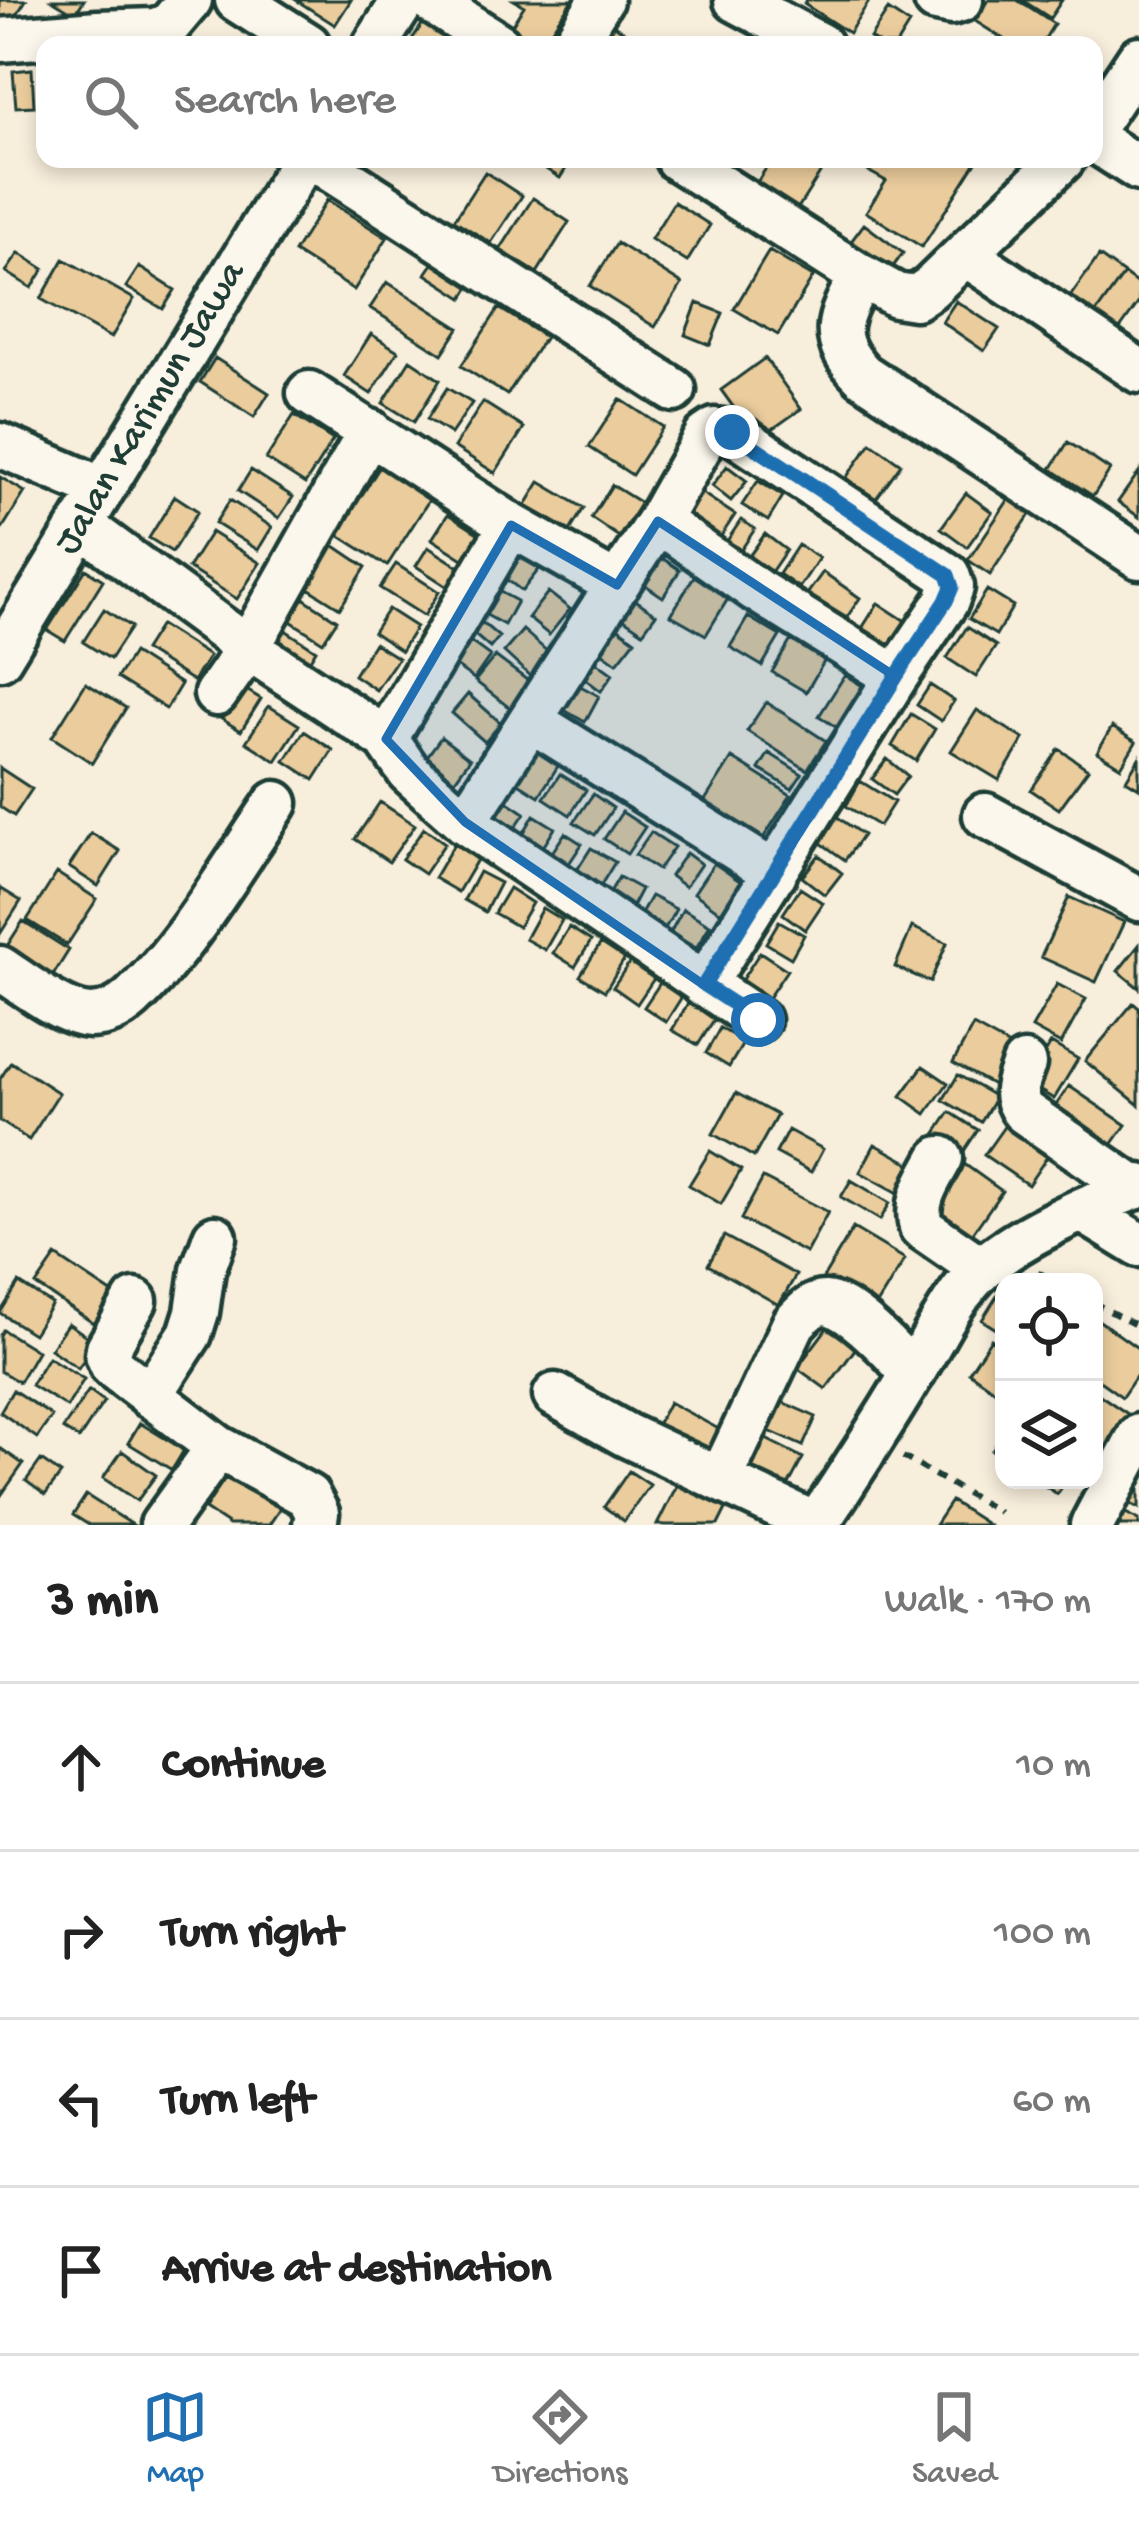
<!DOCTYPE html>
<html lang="en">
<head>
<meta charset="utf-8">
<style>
	:root { --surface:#fff; --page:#f6f6f6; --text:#222; --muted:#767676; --line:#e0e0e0; --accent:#1f6fb2 }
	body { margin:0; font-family:"Gochi Hand",sans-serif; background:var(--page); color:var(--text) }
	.controls { position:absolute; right:36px; bottom:36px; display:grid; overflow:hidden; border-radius:24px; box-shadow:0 6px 18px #0003 }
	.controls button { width:108px; height:108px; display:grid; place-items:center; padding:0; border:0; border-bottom:3px solid var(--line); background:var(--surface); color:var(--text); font:60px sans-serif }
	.stop { position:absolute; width:36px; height:36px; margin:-27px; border:9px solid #1f6fb2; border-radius:50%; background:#fff }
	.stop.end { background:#1f6fb2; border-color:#fff; box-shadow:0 3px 12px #0008 }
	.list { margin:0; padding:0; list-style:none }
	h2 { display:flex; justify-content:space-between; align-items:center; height:156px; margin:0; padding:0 48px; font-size:51px }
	h2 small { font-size:39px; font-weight:400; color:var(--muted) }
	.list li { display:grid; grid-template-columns:78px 1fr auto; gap:36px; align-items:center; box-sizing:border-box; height:168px; padding:0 48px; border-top:3px solid var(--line) }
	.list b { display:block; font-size:45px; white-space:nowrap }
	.list em { font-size:39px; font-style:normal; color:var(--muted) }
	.icon { flex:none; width:66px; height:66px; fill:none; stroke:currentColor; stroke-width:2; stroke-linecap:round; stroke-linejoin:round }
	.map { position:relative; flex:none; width:1139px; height:1525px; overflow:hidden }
	.search { position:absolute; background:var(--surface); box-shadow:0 6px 18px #0003; left:36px; right:36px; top:36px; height:132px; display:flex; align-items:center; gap:30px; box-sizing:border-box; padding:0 42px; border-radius:24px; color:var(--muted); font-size:45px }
	.sheet { height:828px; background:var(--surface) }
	nav { display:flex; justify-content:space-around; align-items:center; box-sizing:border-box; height:168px; border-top:3px solid var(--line); background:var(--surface); font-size:33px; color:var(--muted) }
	nav a { display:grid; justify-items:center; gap:6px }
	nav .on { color:var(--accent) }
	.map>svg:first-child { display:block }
	.building { fill:#ebcc9d; stroke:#1f3d34; stroke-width:3 }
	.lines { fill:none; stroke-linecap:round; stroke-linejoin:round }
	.minor-casing { stroke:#1f3d34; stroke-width:51 }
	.path { stroke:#1f3d34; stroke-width:6; stroke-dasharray:9 9; stroke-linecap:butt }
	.minor { stroke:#fbf7ec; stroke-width:42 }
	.route { stroke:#1f6fb2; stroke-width:15 }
	.marked { fill:#1f6fb2; fill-opacity:0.2; stroke:#1f6fb2; stroke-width:9; stroke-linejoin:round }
	.labels { text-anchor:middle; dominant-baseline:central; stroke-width:10; stroke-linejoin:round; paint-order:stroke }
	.street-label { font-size:39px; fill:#1f3d34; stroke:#fbf7ec }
</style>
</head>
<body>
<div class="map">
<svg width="1139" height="1525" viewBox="0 0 1139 1525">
	<rect width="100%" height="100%" fill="#f8eedc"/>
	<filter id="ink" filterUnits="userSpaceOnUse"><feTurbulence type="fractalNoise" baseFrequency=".00833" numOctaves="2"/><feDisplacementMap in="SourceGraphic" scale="24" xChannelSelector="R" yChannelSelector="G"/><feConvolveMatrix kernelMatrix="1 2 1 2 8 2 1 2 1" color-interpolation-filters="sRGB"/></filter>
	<g filter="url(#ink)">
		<!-- building -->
		<path class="building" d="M0,0H26L10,25L0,18Z
			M52,0H84L75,14Z
			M296,0H351L335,25Z
			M514,0H572L541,45H512L503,39L524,6Z
			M807,0H870L849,33L804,4Z
			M988,0H1017L1054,24L1041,45H1013L975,21Z
			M1022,0H1062L1050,18Z
			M888,10L909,24L896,45H881L870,38Z
			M600,16L639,41L636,45H582Z
			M423,23L458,45H418L411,41Z
			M32,69L34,106L16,107L13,71Z
			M530,159H572L560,178Z
			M772,159H829L793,216L752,190Z
			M863,159H978L922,247L866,212L886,181L859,166Z
			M485,172L522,196L491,243L454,220Z
			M533,198L569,222L537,273L500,250Z
			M327,200L387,238L354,290L294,252Z
			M674,202L710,225L687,262L651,239Z
			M864,224L903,253L882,282L843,252Z
			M617,243L682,284L655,327L590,286Z
			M442,250L478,274L463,298L426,274Z
			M769,251L813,277L778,335L734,309Z
			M19,253L44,269L32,288L6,272Z
			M1099,256L1124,274L1094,316L1069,298Z
			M64,259L134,299L111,338L41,299Z
			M139,267L175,290L163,309L126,287Z
			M1124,274L1139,285V302L1117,333L1094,316Z
			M387,282L459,328L442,354L370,308Z
			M956,301L999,329L984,351L942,322Z
			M697,303L723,313L710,345L685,335Z
			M499,308L545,337L507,395L461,366Z
			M371,334L398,351L371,394L344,376Z
			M215,358L269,393L254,417L200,382Z
			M765,358L801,409L757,440L721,390Z
			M410,360L440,380L414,422L383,403Z
			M447,388L472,403L451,434L427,419Z
			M620,399L663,427L632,475L589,447Z
			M483,402L524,428L495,473L454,447Z
			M294,415L333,440L305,484L266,459Z
			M1068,442L1110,470L1093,496L1051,469Z
			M871,443L901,464L875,500L846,478Z
			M381,465L431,497L387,566L337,534Z
			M727,466L747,481L731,501L712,486Z
			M251,470L293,497L279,518L238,491Z
			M1139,472V517L1118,502Z
			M0,477L25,492L0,532Z
			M758,481L783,496L768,521L742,505Z
			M540,482L584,508L565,539L521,513Z
			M612,485L641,503L619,537L591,518Z
			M702,493L735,515L715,545L682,522Z
			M966,493L992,512L967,547L941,528Z
			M175,496L198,511L172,552L149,538Z
			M1011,496L1033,510L990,575L968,560Z
			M230,500L272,527L258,550L215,523Z
			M448,514L487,539L471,564L432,539Z
			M741,520L755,529L739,553L725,544Z
			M211,532L260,563L237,599L188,568Z
			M765,534L786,550L769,575L747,559Z
			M517,541L544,563L522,591L495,571Z
			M332,544L366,567L340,608L305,586Z
			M798,545L819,558L799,588L779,574Z
			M428,547L461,568L448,587L416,566Z
			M656,554L680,570L663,597L638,580Z
			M396,564L439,592L424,616L380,588Z
			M86,569L103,580L65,641L47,630Z
			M823,572L860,598L841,626L803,600Z
			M694,576L729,597L706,635L671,615Z
			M487,585L517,601L504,625L474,608Z
			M987,590L1013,606L996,635L969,619Z
			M548,592L570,609L549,635L528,618Z
			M300,596L337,620L323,642L286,618Z
			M634,599L656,614L643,632L621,617Z
			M878,603L907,622L889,652L859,633Z
			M104,609L131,627L110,659L83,642Z
			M388,609L416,627L401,651L373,632Z
			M471,613L499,637L490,648L462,624Z
			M748,617L780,636L762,666L730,647Z
			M160,625L209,656L193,681L144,650Z
			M616,626L635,640L617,663L599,650Z
			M967,627L996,646L976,677L947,658Z
			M282,628L316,650L302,673L267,651Z
			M523,630L550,654L530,676L504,652Z
			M460,634L490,656L474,679L443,657Z
			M791,640L825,660L806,692L772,672Z
			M374,643L398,658L376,690L354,675Z
			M133,653L181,684L166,709L117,678Z
			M495,656L531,683L511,709L475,681Z
			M592,659L613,674L601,691L580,675Z
			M845,675L869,690L842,731L819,716Z
			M573,682L599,696L585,722L559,707Z
			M86,683L126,708L92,763L52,737Z
			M930,685L954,701L941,721L917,705Z
			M240,686L261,699L241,731L220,718Z
			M468,694L501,723L485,742L452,713Z
			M766,702L826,741L807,770L747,731Z
			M269,706L299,725L276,761L246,742Z
			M977,710L1024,739L999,780L951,751Z
			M911,714L935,729L916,761L892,746Z
			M1112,727L1136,742L1121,767L1097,752Z
			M304,731L333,750L314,780L285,761Z
			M441,737L470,759L449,788L420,766Z
			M1059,749L1088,769L1059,809L1031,790Z
			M536,751L558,766L539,796L517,782Z
			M769,753L802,774L792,789L759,769Z
			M732,758L791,795L762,840L704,802Z
			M1139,758V788L1126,780Z
			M887,759L908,776L894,795L872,779Z
			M0,768L32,789L14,816L0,807Z
			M560,774L586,790L570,815L544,798Z
			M860,781L894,802L879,826L846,806Z
			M593,794L613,808L595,835L574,822Z
			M507,801L525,813L508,838L490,826Z
			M380,802L415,825L389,862L355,839Z
			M622,812L645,827L627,854L604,839Z
			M534,815L555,828L540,852L520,839Z
			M836,816L863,835L845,860L818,841Z
			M424,828L445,843L424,874L402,859Z
			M651,832L674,847L658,870L635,855Z
			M91,833L120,851L98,886L69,867Z
			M565,833L582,844L566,868L549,857Z
			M454,844L478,858L458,892L434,878Z
			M591,848L615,862L601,885L577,870Z
			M686,853L701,864L685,887L670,876Z
			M819,855L842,873L825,895L802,877Z
			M714,863L744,884L723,914L694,893Z
			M479,872L500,883L485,912L464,900Z
			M57,873L97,899L67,945L27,920Z
			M619,877L641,889L630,910L607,897Z
			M0,888L21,901L0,934Z
			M509,888L532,903L518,927L494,913Z
			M800,888L823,903L805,930L783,914Z
			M651,896L676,909L663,932L638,918Z
			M1069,897L1124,922L1096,982L1041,957Z
			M542,908L562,920L545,950L525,939Z
			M683,909L710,925L696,948L670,933Z
			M23,921L69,950L42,993L0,957Z
			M779,921L804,935L791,958L766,943Z
			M569,927L591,941L575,967L553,953Z
			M912,927L947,943L930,982L895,967Z
			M601,943L625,958L605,991L580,976Z
			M1139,945V988L1118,971Z
			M760,952L787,970L764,1004L737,987Z
			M631,960L655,977L637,1004L613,987Z
			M662,980L683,995L666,1022L644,1007Z
			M1057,984L1086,999L1061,1044L1032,1028Z
			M689,1002L715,1018L698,1045L672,1030Z
			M1133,1003L1139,1008V1105L1085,1061Z
			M973,1026L1013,1048L993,1085L953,1063Z
			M720,1028L744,1042L729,1067L706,1053Z
			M1051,1043L1078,1059L1054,1099L1027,1083Z
			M11,1062L59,1093L29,1140L0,1121V1079Z
			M923,1066L948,1083L926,1114L901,1096Z
			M958,1075L996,1097L981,1122L943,1100Z
			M1069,1086L1126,1125L1104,1156L1048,1117Z
			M736,1093L777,1115L754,1157L713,1134Z
			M950,1112L978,1130L962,1154L934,1136Z
			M1008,1121L1051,1151L1028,1185L984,1155Z
			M788,1130L823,1149L811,1172L776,1153Z
			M875,1144L922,1170L906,1197L860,1172Z
			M710,1151L741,1170L721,1204L689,1185Z
			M960,1161L1002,1191L970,1237L928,1207Z
			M763,1178L828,1212L806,1253L741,1219Z
			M851,1180L890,1203L880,1220L841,1197Z
			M853,1228L905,1259L870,1316L819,1285Z
			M724,1236L796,1275L779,1305L708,1265Z
			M56,1256L116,1296L96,1325L36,1285Z
			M19,1283L52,1304L33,1334L0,1313Z
			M1004,1285V1334L982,1320Z
			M1094,1317L1139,1349V1372L1122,1397L1094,1377Z
			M68,1323L96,1343L78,1368L50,1349Z
			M830,1324L858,1345L826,1389L797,1368Z
			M3,1330L37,1351L19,1382L0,1371V1335Z
			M991,1339L1004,1348V1397L969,1372Z
			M48,1357L84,1379L67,1407L31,1385Z
			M13,1390L52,1416L37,1438L0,1412Z
			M89,1390L104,1401L79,1439L63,1429Z
			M1094,1391L1132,1417L1109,1450L1094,1440Z
			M669,1402L726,1433L708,1467L651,1436Z
			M782,1402L816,1417L803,1446L769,1431Z
			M140,1423L184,1450L172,1470L128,1443Z
			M1004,1432V1458L992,1450Z
			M762,1437L803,1458L782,1497L741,1477Z
			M0,1448L23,1464L0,1497Z
			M122,1451L156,1475L137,1501L103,1478Z
			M41,1460L61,1474L45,1495L26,1481Z
			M629,1471L650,1485L624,1521L604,1507Z
			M228,1473L281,1507L269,1525H229L205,1509Z
			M1139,1473V1508L1123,1500Z
			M681,1477L730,1501L718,1525H657Z
			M1036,1480H1067L1057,1494Z
			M86,1495L133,1525H89L73,1515Z
			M951,1501L988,1525H935Z
			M1120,1510L1139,1520V1525H1111Z"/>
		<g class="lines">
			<defs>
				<path id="minor" d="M237,0L308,45
					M429,0L499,45
					M736,0L820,45
					M936,0L951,3L961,0
					M0,40L98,32L155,30L169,25L190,0
					M375,45L404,0
					M573,45L601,0
					M1094,126L1139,58
					M1094,140L1139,169
					M314,159L674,390
					M677,159L861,276L896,295L915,298L930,288L1063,159
					M965,254L1139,371
					M861,276C839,317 826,338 863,375L1139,557
					M309,393L511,525L617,585
					M0,445L102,489
					M658,521L756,590L896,677
					M81,525L248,648L386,739L409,772L465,822L758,1020
					M0,658L304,159
					M216,694L248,648L370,431
					M532,721L775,873
					M386,739L511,525
					M985,815L1139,899
					M465,822L658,521L706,436L715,430L732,432L948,575L952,587L947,601L896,677L704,985
					M0,968C23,983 63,1015 90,1016C106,1016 121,1008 132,998C187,946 233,866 276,803
					M1024,1064C1017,1083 1010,1094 1024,1112L1134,1188
					M941,1158C928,1182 914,1200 921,1227L982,1269
					M1082,1210L1139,1245
					M135,1301L108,1348L107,1355L112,1366L218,1447L308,1496L317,1513L315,1525
					M555,1395L626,1435L817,1525
					M150,1396L190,1334L197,1312L203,1270L215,1237
					M721,1478L794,1323C803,1314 811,1303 825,1303C849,1304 898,1356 912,1375
					M162,1525L218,1447
					M816,1525C851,1473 884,1421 916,1368C936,1335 954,1294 983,1268C1020,1235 1092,1204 1139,1186
					M1092,1525L1139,1436"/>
			</defs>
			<!-- minor casing -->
			<use href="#minor" class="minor-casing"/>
			<!-- path -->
			<path class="path" d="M1038,1272L1056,1282
				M1094,1303L1139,1327
				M903,1457L999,1512"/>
			<!-- minor -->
			<use href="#minor" class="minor"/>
		</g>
	</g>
	<g class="lines" filter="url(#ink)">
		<!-- route -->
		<path class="route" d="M732,432L948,575L952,587L946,601L896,677L704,985L758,1020"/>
	</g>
	<!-- marked area -->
	<path class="marked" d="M658,521L896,677L704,985L465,822L386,739L511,525L617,585Z"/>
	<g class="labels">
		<!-- street labels -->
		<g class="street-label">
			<text transform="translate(152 409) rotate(-59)">Jalan Karimun Jawa</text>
		</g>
	</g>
</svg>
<div class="controls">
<button><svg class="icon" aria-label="locate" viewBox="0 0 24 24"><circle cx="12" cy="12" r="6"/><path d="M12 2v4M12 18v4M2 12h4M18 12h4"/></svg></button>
<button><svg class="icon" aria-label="layers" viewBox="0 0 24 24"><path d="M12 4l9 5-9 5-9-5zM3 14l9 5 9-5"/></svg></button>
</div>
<div class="stop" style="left:758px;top:1020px"></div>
<div class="stop end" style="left:732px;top:432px"></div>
<div class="search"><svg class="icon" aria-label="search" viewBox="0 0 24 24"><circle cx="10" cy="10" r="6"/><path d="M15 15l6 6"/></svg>Search here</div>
</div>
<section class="sheet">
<h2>3 min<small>Walk · 170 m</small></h2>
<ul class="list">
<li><svg class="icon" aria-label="ahead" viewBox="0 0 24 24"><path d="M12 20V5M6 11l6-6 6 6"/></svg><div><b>Continue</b></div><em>10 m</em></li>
<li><svg class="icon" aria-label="right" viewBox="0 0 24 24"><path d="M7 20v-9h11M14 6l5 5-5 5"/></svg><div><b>Turn right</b></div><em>100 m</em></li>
<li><svg class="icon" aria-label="left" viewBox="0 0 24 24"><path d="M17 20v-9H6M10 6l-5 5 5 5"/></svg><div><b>Turn left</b></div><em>60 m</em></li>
<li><svg class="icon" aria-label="arrive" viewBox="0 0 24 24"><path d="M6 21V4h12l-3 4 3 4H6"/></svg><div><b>Arrive at destination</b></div></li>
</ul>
</section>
<nav>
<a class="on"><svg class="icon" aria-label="map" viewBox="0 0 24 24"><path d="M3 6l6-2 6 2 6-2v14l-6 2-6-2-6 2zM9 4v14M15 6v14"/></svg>Map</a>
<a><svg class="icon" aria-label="directions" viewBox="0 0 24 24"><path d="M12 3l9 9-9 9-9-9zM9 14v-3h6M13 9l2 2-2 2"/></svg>Directions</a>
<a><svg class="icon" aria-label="saved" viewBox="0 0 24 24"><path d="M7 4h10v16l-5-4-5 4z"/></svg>Saved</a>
</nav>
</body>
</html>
